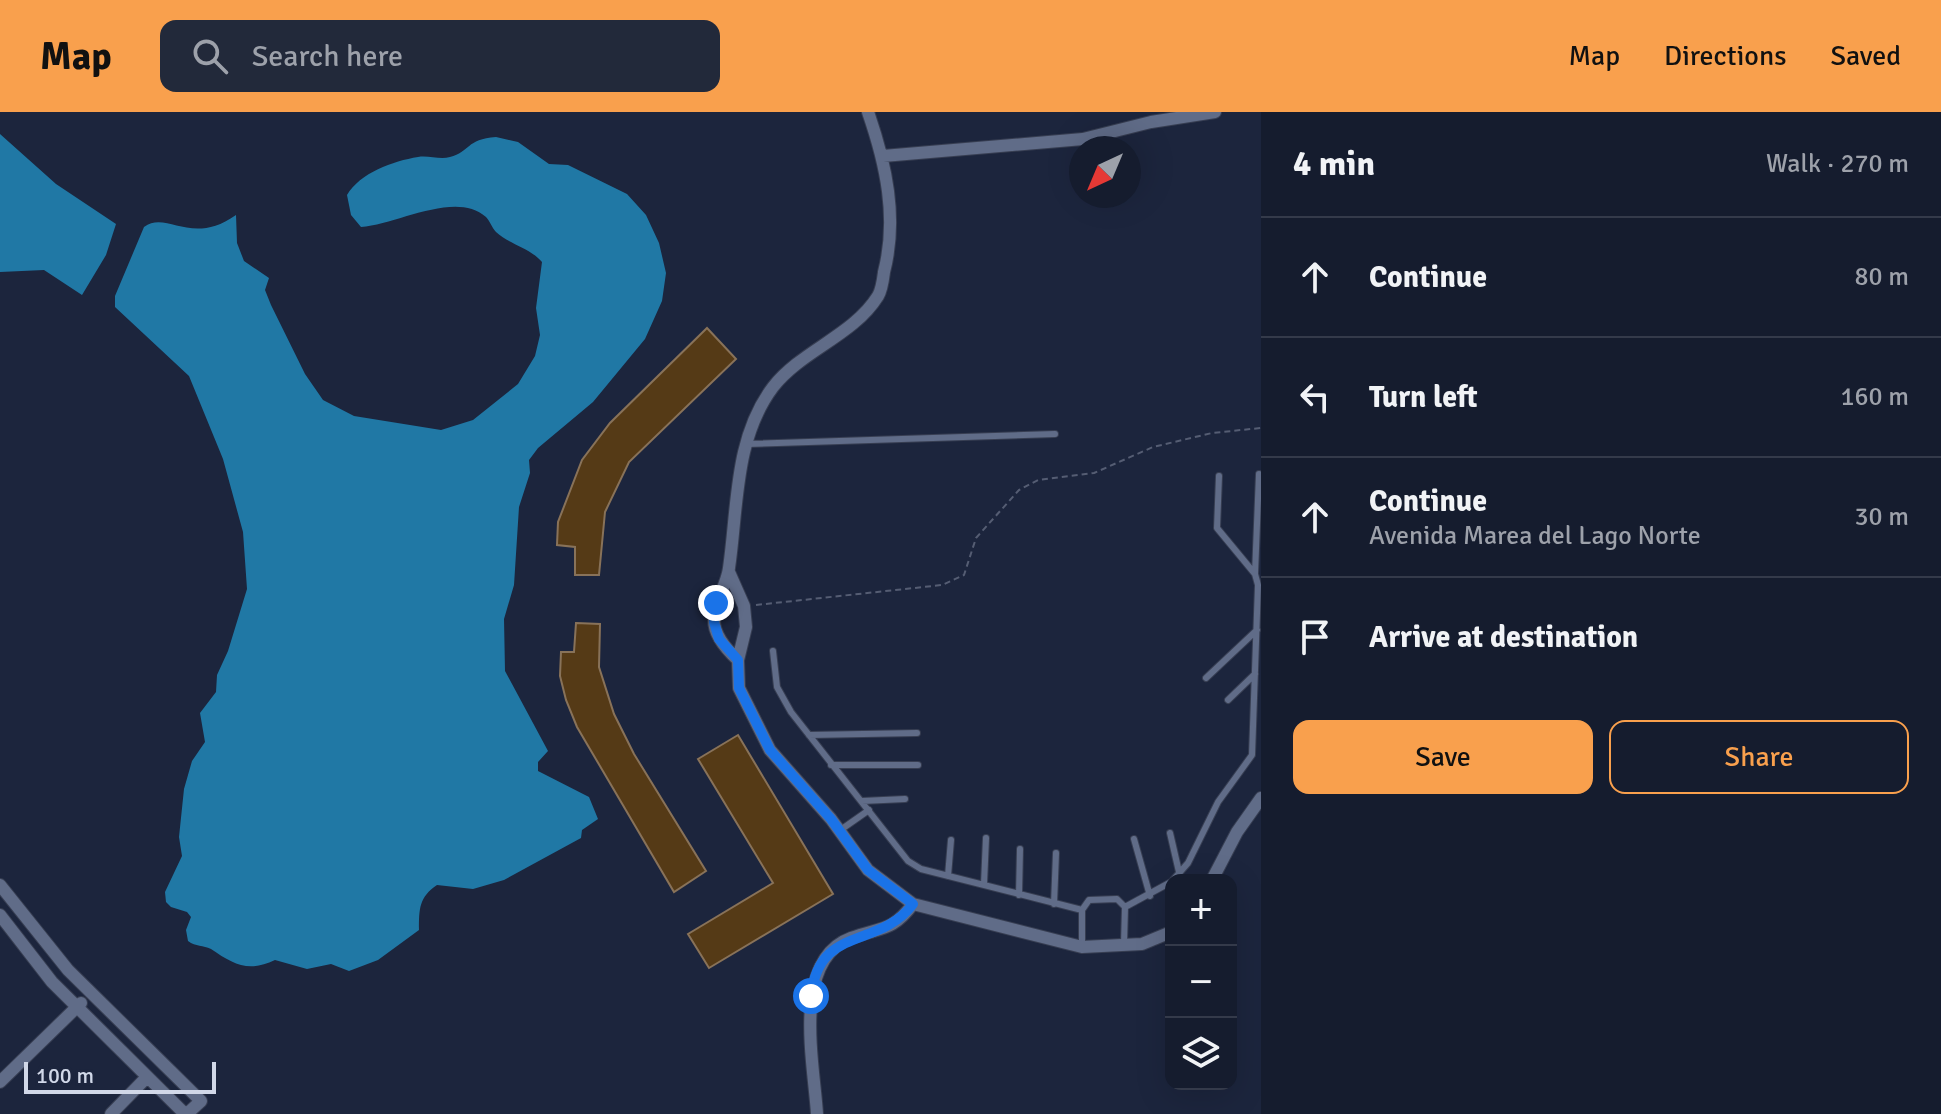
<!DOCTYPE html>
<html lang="en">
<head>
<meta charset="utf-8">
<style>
	:root { --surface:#151c2e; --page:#22293a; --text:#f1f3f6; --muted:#9da1aa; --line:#343a4a; --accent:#f9a04d }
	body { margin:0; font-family:Signika,sans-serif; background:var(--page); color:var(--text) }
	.controls { position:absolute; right:24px; bottom:24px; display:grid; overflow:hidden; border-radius:16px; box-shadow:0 8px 32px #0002 }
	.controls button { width:72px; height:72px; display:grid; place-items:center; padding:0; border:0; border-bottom:2px solid var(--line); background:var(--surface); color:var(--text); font:40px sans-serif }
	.compass { position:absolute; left:1069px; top:24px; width:72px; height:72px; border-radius:50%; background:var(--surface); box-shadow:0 8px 32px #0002; rotate:224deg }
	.scale { position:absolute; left:24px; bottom:20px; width:192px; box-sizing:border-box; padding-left:8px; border:4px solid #d1d8e8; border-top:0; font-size:22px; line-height:28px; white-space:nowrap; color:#d1d8e8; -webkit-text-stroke:6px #1c253d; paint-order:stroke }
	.stop { position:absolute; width:24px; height:24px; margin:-18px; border:6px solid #1a73e8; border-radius:50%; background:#fff }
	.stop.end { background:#1a73e8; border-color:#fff; box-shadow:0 2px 8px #0008 }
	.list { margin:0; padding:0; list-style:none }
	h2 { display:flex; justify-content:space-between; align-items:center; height:104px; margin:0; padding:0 32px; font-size:34px }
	h2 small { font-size:26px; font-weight:400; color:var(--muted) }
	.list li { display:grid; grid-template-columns:52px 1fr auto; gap:24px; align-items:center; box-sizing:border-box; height:120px; padding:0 32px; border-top:2px solid var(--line) }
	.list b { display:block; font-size:30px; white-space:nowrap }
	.list p { margin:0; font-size:26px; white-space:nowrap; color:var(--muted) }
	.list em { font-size:26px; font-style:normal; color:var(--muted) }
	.actions { display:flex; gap:16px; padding:24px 32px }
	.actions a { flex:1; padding:18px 0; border:2px solid var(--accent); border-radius:16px; text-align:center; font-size:28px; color:var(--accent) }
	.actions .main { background:var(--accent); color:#111 }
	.icon { flex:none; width:44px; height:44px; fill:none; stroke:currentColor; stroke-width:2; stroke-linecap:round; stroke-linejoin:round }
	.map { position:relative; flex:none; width:1261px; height:1002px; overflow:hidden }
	header { display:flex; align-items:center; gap:48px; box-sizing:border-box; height:112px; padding:0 40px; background:var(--accent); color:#111 }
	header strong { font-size:38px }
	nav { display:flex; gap:44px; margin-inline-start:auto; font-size:28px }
	.search { width:560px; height:72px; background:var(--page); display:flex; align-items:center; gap:20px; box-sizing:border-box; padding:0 28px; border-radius:16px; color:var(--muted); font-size:30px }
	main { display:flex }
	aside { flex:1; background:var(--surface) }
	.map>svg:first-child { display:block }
	.water { fill:#2078a5 }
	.building { fill:#553a16; stroke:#887259; stroke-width:2 }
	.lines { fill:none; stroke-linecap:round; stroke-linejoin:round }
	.lane-casing { stroke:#373e52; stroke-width:8 }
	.street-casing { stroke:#373e52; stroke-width:14 }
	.path { stroke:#555d73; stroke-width:2; stroke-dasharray:6 4; stroke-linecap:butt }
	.lane { stroke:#606c88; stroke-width:6 }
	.street { stroke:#606c88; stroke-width:12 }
	.route { stroke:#1a73e8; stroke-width:10 }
</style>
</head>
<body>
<header>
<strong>Map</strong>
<div class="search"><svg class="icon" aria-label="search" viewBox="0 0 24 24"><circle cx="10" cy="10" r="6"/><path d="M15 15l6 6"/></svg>Search here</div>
<nav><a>Map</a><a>Directions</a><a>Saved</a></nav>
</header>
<main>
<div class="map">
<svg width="1261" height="1002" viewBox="0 0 1261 1002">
	<rect width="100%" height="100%" fill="#1c253d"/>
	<!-- water -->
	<path class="water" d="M0,22L56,72L116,112L106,143L82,183L44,158L0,160Z
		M496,25L518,30L549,52L568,53L627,82L646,103L659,131L666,161L662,189L645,227L593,290L538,336L529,348L530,361L519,395L514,473L504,507L505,559L548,639L538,650V659L589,685L598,707L582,718L581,726L504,768L473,777L437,773C419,785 419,797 419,818L378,848L349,859L331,852L307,857L275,848C248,861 233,852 211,837C203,833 196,835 188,829L186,818L191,805L187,800L171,795L166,790L165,780L182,744L179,725L184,677L192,649L205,630L200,601L216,580L217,563L228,539L247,477L243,420L223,347L189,264L115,195V184L144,115C167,98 191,135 236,103L237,131L244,149L269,166L265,178L271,193L305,262L323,288L354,304L441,318L473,308L518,272L535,244L540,223L536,196L542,150C529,135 510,133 496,120C492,116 490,109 486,105C456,78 398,112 361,115L351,103L347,83C360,61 393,49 418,45C428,43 440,48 450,45C470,40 466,27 496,25Z"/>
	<!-- building -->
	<path class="building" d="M707,216L736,247L629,350L605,400L599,463H575V435L557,433L558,410L582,348L610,311Z
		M576,511L600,512L599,555L614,602L634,642L706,759L674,780L577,615L566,588L560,564L561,540H574Z
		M738,623L833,782L709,856L688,822L773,771L698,647Z"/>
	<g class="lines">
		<defs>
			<path id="lane" d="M746,332L1055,322
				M1255,462L1259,362
				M773,539L777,575L791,600L908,749L921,757L1082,798
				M1206,566L1257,518
				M1228,588L1255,562
				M809,623L917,621
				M831,653H918
				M862,689L905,687
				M839,719L869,698
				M1170,721L1179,760
				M1134,727L1150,784
				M948,764L951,728
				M1173,768L1188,751L1218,690L1252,643L1258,473L1255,462L1217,416L1219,364
				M984,772L986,726
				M1019,783L1020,737
				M1054,792L1056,741
				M1124,832L1125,795L1171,770
				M1082,835V798L1089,788L1117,787L1125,795"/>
			<path id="street" d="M883,44L1083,27L1151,10L1215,0
				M729,460L744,494L746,515L738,548L739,576L770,638L831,707L868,758L913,792L1082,835L1142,832L1171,820
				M738,548C727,538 714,524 714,508C714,488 727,474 729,456C738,394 734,327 773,275C802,238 853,224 878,184C882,177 883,168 884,160C898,106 886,52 868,0
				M1212,768L1237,720L1261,686
				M0,773L68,858L201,989L187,1002
				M0,803L52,870L185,1002
				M0,970L81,891
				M111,1002L147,965
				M817,1002C814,952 791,848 851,826C881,815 892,820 913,792"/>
		</defs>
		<!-- lane casing -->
		<use href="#lane" class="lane-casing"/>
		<!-- street casing -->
		<use href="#street" class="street-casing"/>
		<!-- path -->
		<path class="path" d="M756,493L942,473L964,463L976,426L1019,378L1038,368L1094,361L1153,335L1212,321L1261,316"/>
		<!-- lane -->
		<use href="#lane" class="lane"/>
		<!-- street -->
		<use href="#street" class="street"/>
	</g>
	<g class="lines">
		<!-- route -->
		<path class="route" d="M716,491L714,510L719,527L738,548L739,576L770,638L831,707L868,758L913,792C878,838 819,812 811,884"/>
	</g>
</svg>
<div class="controls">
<button>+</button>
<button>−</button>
<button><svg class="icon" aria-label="layers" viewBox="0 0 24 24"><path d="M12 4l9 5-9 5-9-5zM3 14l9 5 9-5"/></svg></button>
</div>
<svg class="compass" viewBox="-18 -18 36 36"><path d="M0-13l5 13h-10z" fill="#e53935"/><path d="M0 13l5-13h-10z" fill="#9da1aa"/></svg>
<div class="scale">100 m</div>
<div class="stop" style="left:811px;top:884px"></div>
<div class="stop end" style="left:716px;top:491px"></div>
</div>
<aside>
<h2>4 min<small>Walk · 270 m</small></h2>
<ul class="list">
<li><svg class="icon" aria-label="ahead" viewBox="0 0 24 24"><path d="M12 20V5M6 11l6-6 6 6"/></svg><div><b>Continue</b></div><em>80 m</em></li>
<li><svg class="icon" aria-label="left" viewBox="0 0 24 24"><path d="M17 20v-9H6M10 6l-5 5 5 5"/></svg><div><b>Turn left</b></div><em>160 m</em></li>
<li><svg class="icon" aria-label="ahead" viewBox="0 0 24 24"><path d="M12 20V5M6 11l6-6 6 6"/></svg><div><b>Continue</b><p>Avenida Marea del Lago Norte</p></div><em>30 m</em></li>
<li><svg class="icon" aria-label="arrive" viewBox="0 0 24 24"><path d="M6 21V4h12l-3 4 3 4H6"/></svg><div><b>Arrive at destination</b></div></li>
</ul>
<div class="actions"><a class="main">Save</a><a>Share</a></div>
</aside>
</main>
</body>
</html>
